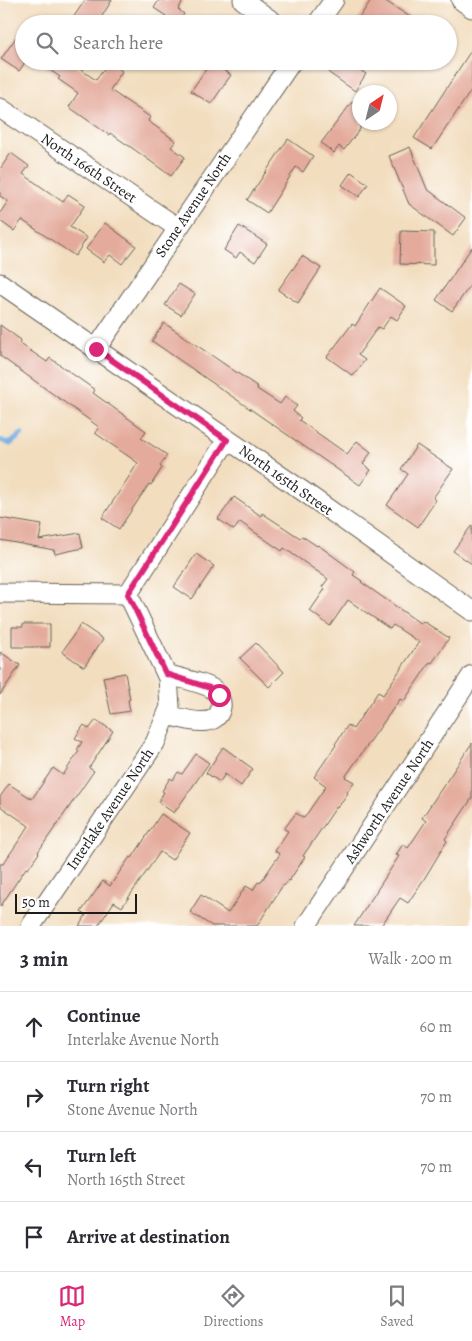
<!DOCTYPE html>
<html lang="en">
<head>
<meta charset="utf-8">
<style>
	:root { --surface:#fff; --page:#f2f2f3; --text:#2b2b33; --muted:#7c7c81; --line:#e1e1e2; --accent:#db2777 }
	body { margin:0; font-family:Alegreya,serif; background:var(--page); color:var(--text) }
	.compass { position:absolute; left:352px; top:85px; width:45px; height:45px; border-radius:50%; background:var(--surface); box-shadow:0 1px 4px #0004; rotate:35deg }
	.scale { position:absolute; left:15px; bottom:12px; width:122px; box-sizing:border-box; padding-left:5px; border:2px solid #1c1c1c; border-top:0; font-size:14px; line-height:18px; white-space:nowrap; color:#1c1c1c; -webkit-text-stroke:4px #fff; paint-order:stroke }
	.stop { position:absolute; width:15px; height:15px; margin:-11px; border:4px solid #db2777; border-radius:50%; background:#fff }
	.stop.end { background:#db2777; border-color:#fff; box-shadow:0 1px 5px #0008 }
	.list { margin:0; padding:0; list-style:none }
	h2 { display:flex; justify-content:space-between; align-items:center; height:65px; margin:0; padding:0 20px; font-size:21px }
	h2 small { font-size:16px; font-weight:400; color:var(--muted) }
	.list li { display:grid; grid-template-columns:32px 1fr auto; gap:15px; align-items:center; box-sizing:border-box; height:70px; padding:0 20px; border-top:1px solid var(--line) }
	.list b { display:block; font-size:19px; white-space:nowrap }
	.list p { margin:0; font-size:16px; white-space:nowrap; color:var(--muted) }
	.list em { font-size:16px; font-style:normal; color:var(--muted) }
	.icon { flex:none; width:28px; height:28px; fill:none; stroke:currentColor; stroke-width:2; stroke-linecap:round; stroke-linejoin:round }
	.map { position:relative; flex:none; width:472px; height:926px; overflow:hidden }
	.search { position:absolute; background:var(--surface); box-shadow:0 1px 4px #0004; left:15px; right:15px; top:15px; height:55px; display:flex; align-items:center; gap:12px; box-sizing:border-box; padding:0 18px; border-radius:28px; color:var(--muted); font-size:19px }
	.sheet { height:345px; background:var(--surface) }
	nav { display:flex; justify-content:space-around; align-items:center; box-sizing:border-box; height:70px; border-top:1px solid var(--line); background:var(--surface); font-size:14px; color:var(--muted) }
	nav a { display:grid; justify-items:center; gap:2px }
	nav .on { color:var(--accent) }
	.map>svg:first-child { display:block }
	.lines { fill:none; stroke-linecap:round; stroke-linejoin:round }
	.stream { stroke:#6cacdf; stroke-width:5 }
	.building { fill:#e4ab9c }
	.minor-casing { stroke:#676055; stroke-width:21 }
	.minor { stroke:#fff; stroke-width:19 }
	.route { stroke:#db2777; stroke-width:6 }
	.labels { text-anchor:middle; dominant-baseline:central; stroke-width:4; stroke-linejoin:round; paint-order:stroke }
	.street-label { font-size:15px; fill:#1c1c1c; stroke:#fff }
</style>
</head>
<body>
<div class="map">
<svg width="472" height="926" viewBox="0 0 472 926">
	<rect width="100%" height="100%" fill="#fff"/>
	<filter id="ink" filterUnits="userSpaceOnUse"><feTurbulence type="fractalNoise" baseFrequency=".02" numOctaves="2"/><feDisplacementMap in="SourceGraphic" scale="10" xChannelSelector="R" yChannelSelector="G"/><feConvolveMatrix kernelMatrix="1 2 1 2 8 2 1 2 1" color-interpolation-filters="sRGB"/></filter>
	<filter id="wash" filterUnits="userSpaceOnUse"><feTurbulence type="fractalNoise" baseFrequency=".0096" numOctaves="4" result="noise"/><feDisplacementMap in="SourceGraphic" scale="20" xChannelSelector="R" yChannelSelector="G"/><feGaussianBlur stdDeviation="1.12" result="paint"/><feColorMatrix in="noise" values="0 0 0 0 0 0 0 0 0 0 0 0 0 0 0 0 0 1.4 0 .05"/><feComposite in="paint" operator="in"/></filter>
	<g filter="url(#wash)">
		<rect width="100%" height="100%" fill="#f2ddbe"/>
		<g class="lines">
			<!-- stream -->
			<path class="stream" d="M0,440L10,444L22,434"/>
		</g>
		<g id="blocks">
			<!-- building -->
			<path class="building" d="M85,0H112L97,24H69Z
				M159,0H184L178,9L184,14L177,24H160L166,16L154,8Z
				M371,0H384L421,24H355Z
				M24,26V64L19,71L1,59Z
				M472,49V89L432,149L414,138Z
				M37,61H68L96,80L109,62L122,71L110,90L150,117L148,121L176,141L171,147L185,157L171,176L135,150L110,133L109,135L69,107L78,93L58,79L60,77Z
				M337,61H347L366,74L355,91L329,73Z
				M211,62L231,75L211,104L191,91Z
				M352,102L360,108V129L344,150L339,146L334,153L321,143Z
				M288,139L313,156L303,172L296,167L267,213L247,200Z
				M410,147L427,189L466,218L453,236L409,204L389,156Z
				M11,153L29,166L23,174L63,202L68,194L85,205L70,227L87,238L75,256L22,220L14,231L0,221V213L8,201L0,196V169Z
				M351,172L368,184L359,197L342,185Z
				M105,223L136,246L122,264L110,255L104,262L86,249Z
				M239,226L267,244L255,262L240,252L236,258L224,250Z
				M401,231L434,232V265L400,264Z
				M472,247V283L452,311L436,300Z
				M302,256L321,268L298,303L278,290Z
				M179,284L195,294L181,315L165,305Z
				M380,288L406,306L397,320L391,316L382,329L378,327L358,355L365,360L353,376L327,357L352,324L355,326Z
				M164,323L258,387L257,389L280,404L285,397L297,406L293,411L301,418L299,420L347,454L357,441L371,452L363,464L371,470L360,485L152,341Z
				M0,325L21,340L19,343L47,362L50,358L95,390L93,393L146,431L141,438L167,455L160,466L162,468L151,485L149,484L119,529L102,518L138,463L95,433L99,427L0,356Z
				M417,445L453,469L433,498L436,500L418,527L387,505L408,474L401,469Z
				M234,497L261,516L262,513L300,538L302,536L317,546L318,545L355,572L353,575L362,581L361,582L421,624L423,621L449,638L432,663L430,662L404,701L400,699L345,777L354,782L347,792L348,793L338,807L337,806L303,856L305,857L289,881L288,880L281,888L257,926H212L190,912L201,895L228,913L246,886L253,890L258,882L260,883L280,854L275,851L288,831L284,829L296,813L304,818L326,786L314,777L336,745L335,744L348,725L353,729L378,692L383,695L419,642L393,625L390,629L348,600L330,626L310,611L325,589L322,587L328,579L284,548L282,551L240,522L234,530L218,519Z
				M0,518L42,525L39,540L80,533L83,548L55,554L54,550L0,540Z
				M472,525V564L453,551Z
				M196,554L214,566L192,599L174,587Z
				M23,624H50V647H12V627H23Z
				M81,624L103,639L84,667L62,652Z
				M256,643L284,672L269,687L240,658Z
				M0,652L20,665L0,695Z
				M125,673L130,699L128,700L130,711L111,714L103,677Z
				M96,720L113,731L89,768L94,771L38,852L39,853L28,869L26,868L0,907V864H3L29,826L0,806V797L9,784L32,799L53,768L63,775L79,751L77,750L82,742L75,738L84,725L89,729Z
				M472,743V798L445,839L447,841L424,879L408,903L400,898L381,926H354L399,856L396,855L403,844L408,848L426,821L422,818Z
				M223,747L253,769L241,786L225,774L220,782L206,773Z
				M196,754L209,763L174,813L158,802L164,792L162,791L170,778L173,780L178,772L182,774Z
				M161,814L190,833L172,860L160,852L122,907L114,902L98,926H79L86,915L81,912L103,881L110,886L130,857L132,858Z"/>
		</g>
	</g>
	<g filter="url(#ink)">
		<use href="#blocks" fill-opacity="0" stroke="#676055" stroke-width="1"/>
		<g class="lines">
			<defs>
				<path id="minor" d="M243,0L276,24
					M461,0L472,8
					M317,24L334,0
					M0,108L178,228
					M0,283L307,494L472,611
					M96,349L292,61
					M0,593L128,594L227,440
					M166,674C178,678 206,683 214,690C219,694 222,701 221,707C217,732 182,718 167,715
					M31,926L155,743L170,707L168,678L128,594
					M306,926L472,675"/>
			</defs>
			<!-- minor casing -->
			<use href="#minor" class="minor-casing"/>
			<!-- minor -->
			<use href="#minor" class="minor"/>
		</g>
	</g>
	<g class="lines" filter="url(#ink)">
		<!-- route -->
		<path class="route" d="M96,349L227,440L128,594L166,674L210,688L219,695"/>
	</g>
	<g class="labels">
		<!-- street labels -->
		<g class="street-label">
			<text transform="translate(89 168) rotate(34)">North 166th Street</text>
			<text transform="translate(193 205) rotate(-56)">Stone Avenue North</text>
			<text transform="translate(286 480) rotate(35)">North 165th Street</text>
			<text transform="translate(389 801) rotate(-56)">Ashworth Avenue North</text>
			<text transform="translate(110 809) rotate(-56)">Interlake Avenue North</text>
		</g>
	</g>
</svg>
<svg class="compass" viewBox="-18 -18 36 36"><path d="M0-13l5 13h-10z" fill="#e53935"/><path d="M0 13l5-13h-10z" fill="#7c7c81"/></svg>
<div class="scale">50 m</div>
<div class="stop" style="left:219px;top:695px"></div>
<div class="stop end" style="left:96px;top:349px"></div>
<div class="search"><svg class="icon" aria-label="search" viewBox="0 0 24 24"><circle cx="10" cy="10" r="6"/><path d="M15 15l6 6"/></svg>Search here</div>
</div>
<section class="sheet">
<h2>3 min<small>Walk · 200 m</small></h2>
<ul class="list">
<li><svg class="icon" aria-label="ahead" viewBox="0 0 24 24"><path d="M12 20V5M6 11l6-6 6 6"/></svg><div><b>Continue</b><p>Interlake Avenue North</p></div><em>60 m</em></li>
<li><svg class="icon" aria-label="right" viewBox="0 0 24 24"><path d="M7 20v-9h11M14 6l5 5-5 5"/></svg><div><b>Turn right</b><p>Stone Avenue North</p></div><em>70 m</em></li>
<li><svg class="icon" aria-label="left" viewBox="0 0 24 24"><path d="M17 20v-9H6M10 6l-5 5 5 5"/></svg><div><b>Turn left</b><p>North 165th Street</p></div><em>70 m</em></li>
<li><svg class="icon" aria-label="arrive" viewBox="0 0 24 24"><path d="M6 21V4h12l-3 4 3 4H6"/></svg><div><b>Arrive at destination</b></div></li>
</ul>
</section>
<nav>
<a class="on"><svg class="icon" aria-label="map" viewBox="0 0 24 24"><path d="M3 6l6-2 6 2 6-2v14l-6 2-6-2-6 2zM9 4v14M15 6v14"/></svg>Map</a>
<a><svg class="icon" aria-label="directions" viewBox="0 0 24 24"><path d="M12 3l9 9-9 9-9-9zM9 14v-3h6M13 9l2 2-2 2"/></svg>Directions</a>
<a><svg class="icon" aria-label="saved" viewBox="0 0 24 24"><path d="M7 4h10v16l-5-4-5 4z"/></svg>Saved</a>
</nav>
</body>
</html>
